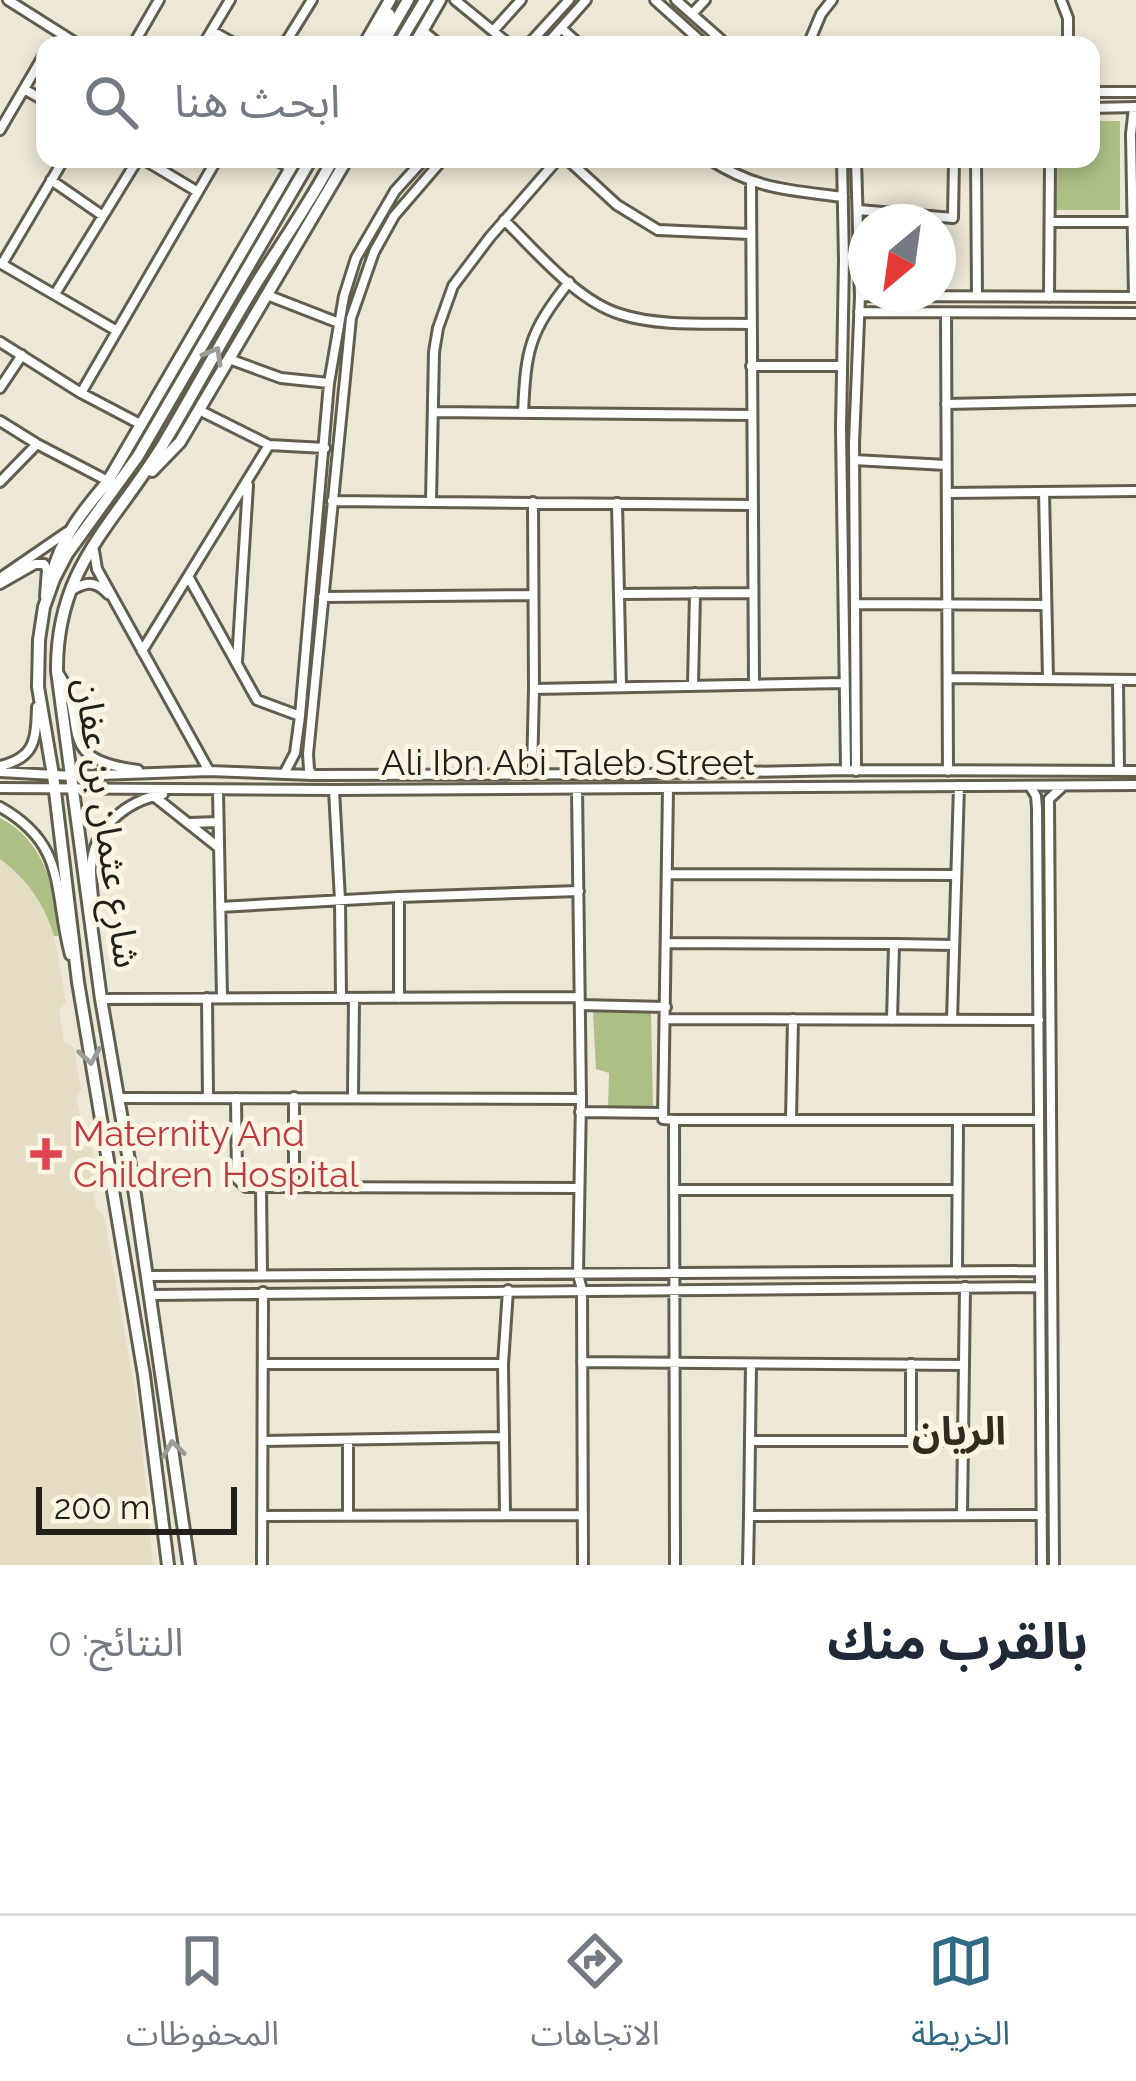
<!DOCTYPE html>
<html lang="ar">
<head>
<meta charset="utf-8">
<style>
	:root { --surface:#fff; --page:#f6f6f7; --text:#1f2937; --muted:#747a83; --line:#e0e1e3; --accent:#316a83 }
	body { margin:0; font-family:Raleway,"Noto Sans Arabic",sans-serif; background:var(--page); color:var(--text); direction:rtl }
	.compass { position:absolute; left:848px; top:204px; width:108px; height:108px; border-radius:50%; background:var(--surface); box-shadow:0 6px 18px #0003; rotate:209deg }
	.scale { position:absolute; left:36px; bottom:30px; width:201px; box-sizing:border-box; padding-left:12px; border:6px solid #222019; border-top:0; font-size:33px; line-height:42px; white-space:nowrap; color:#222019; -webkit-text-stroke:9px #faf5e2; paint-order:stroke }
	.list { margin:0; padding:0; list-style:none }
	h2 { display:flex; justify-content:space-between; align-items:center; height:156px; margin:0; padding:0 48px; font-size:51px }
	h2 small { font-size:39px; font-weight:400; color:var(--muted) }
	.icon { flex:none; width:66px; height:66px; fill:none; stroke:currentColor; stroke-width:2; stroke-linecap:round; stroke-linejoin:round }
	.map { position:relative; flex:none; width:1136px; height:1565px; overflow:hidden; direction:ltr }
	.search { position:absolute; background:var(--surface); box-shadow:0 6px 18px #0003; left:36px; right:36px; top:36px; height:132px; display:flex; align-items:center; gap:30px; box-sizing:border-box; padding:0 42px; border-radius:24px; color:var(--muted); font-size:45px }
	.sheet { height:348px; background:var(--surface) }
	nav { display:flex; justify-content:space-around; align-items:center; box-sizing:border-box; height:168px; border-top:3px solid var(--line); background:var(--surface); font-size:33px; color:var(--muted) }
	nav a { display:grid; justify-items:center; gap:6px }
	nav .on { color:var(--accent) }
	.map>svg:first-child { display:block }
	.built { fill:#e4ddc3 }
	.green { fill:#acc086 }
	.lines { fill:none; stroke-linecap:round; stroke-linejoin:round }
	.minor-casing { stroke:#625d4d; stroke-width:14 }
	.major-casing { stroke:#625d4d; stroke-width:16 }
	.minor { stroke:#fff; stroke-width:8 }
	.major { stroke:#fff; stroke-width:10 }
	.oneway { stroke:#9c9b98 }
	.health-dot { fill:#e0444e; stroke:#faf5e2; stroke-width:4.5 }
	.labels { text-anchor:middle; dominant-baseline:central; stroke-width:10; stroke-linejoin:round; paint-order:stroke }
	.street-label { font-size:36px; fill:#222019; stroke:#faf5e2 }
	.health-label { font-size:36px; fill:#be3a42; stroke:#faf5e2; text-anchor:start }
	.neighbourhood-label { font-size:39px; font-weight:bold; fill:#312d1e; stroke:#faf5e2 }
</style>
</head>
<body>
<div class="map">
<svg width="1136" height="1565" viewBox="0 0 1136 1565">
	<rect width="100%" height="100%" fill="#ede7d5"/>
	<!-- built -->
	<path class="built" d="M0,859L23,878L38,898L51,925L56,947L66,1001L59,1011L64,1041L74,1048L81,1090L76,1097L81,1120L88,1125L98,1183L93,1191L96,1207L104,1216L139,1414L153,1565H0Z"/>
	<!-- green -->
	<path class="green" d="M1091,121H1120V210H1054V159H1091Z
		M0,818C44,840 57,890 58,936H54C44,903 27,879 0,859Z
		M593,1012L651,1013L653,1109L608,1108L609,1073L596,1069Z"/>
	<g class="lines">
		<defs>
			<path id="minor" d="M8,0L79,45
				M455,0L510,45
				M655,0L705,45
				M676,0L727,45
				M1061,0L1068,18V45
				M692,14L705,0
				M561,28L580,45
				M212,31L237,45
				M423,31L440,45
				M493,31L521,0
				M133,45L159,0
				M203,45L230,0
				M284,45L312,0
				M528,45L569,0
				M546,45L586,0
				M808,45L821,14L832,0
				M24,89L45,101
				M1091,92H1136
				M1134,107L1131,134L1134,297
				M1091,108L1136,107
				M0,130L45,53
				M143,159L198,192
				M274,159L291,168
				M567,159L617,205L658,230L750,234
				M709,159C757,190 789,190 843,197
				M842,159L844,260L841,428L846,769
				M976,159L977,296
				M51,180L103,216
				M751,181L754,683
				M859,210L953,218L954,159
				M504,220C536,251 577,301 620,314C659,327 710,323 751,324
				M1050,222H1135
				M0,263L117,331
				M2,264L64,159
				M55,294L138,159
				M267,295L339,323
				M860,296L1136,297
				M1049,297L1050,159
				M859,312L1136,313
				M946,313L948,771
				M0,342L81,393L140,424
				M229,359L281,378L329,383
				M751,366H842
				M0,388L22,355
				M81,393L217,159
				M946,404L1136,400
				M199,410L269,445L325,448
				M433,412L752,415
				M523,413C526,348 529,333 569,282
				M0,421L37,444L108,481
				M854,460L946,465
				M0,482L37,444
				M1044,492L1048,679
				M947,493L1136,491
				M332,501L752,505
				M431,501L434,352L438,328L453,286L490,237L558,159
				M617,503L621,686
				M94,551L97,569L209,771
				M0,578L67,532
				M189,578L257,700L300,716
				M0,584L35,564H44L47,569L45,596
				M74,589C88,581 97,582 108,594
				M619,594L753,593
				M323,597L533,595
				M855,604L1046,605
				M142,651L269,445
				M237,662L248,485
				M59,674C91,723 50,759 138,770
				M948,678L1136,680
				M1118,680L1119,771
				M693,684L695,593
				M534,689L844,683
				M0,766C35,758 36,740 37,707
				M856,771L854,443L860,296L856,159
				M0,772L72,776L209,771L312,775L643,774L846,770L1136,771
				M284,774L295,753L300,716L329,383L344,296L356,258L395,191L424,159
				M532,774L534,689L533,502
				M312,775L309,769L308,754L351,318L374,252L394,216L443,159
				M0,788L334,790L1136,785
				M1031,788L1036,796L1037,808L1042,1565
				M577,789L581,1099L578,1274L582,1290L583,1565
				M668,789L663,1119L674,1120
				M334,790L340,900L341,998
				M218,791L222,998
				M155,797L218,847
				M0,807C68,845 53,891 70,955
				M190,823L218,822
				M667,874L956,875
				M220,907L399,897L579,891
				M94,908C93,896 91,883 91,870C92,829 125,801 163,794
				M666,943L894,944L892,1020
				M894,944L954,945
				M101,995V999L579,997
				M207,998L208,1098
				M399,998V897
				M580,1005L666,1007
				M665,1019L1039,1020
				M952,1020L959,786
				M294,1097V1187
				M353,1097L354,998
				M119,1098L581,1099
				M236,1098L237,1179L246,1187L579,1188
				M580,1112L663,1113
				M791,1120L793,1019
				M261,1187L262,1275
				M675,1190H957
				M957,1272L958,1120
				M147,1276L1040,1271
				M150,1295L1040,1287
				M582,1362L964,1365
				M263,1364H503
				M751,1364L749,1516L1042,1515
				M348,1440V1514
				M263,1441L502,1437
				M752,1441H963
				M911,1441V1364
				M505,1514L503,1364L508,1290
				M962,1515L965,1287
				M262,1516L583,1515
				M262,1565L263,1292
				M675,1565L674,1120H1039
				M748,1565L749,1516
				M1054,1565L1049,799L1062,787"/>
			<path id="major" d="M364,45L390,0
				M374,45L389,14
				M382,45L408,0
				M398,45L425,0
				M414,45L440,0
				M152,471L180,442L347,159
				M108,481L296,159
				M52,575C61,537 85,508 110,479
				M168,1565L144,1375L78,982L53,775L38,687L39,640L44,607L54,579L67,554L138,456L311,159
				M189,1565L135,1195L101,999L57,671C56,567 114,525 164,443C195,391 224,336 256,284C282,242 310,203 333,159"/>
		</defs>
		<!-- minor casing -->
		<use href="#minor" class="minor-casing"/>
		<!-- major casing -->
		<use href="#major" class="major-casing"/>
		<!-- minor -->
		<use href="#minor" class="minor"/>
		<!-- major -->
		<use href="#major" class="major"/>
	</g>
	<!-- one-way arrows -->
	<defs><path id="oneway-chevron" d="M-2-3.5L2.5 0L-2 3.5" fill="none" stroke-width="1.6" stroke-linecap="round" stroke-linejoin="round" transform="scale(3)"/></defs>
	<g class="oneway">
		<use href="#oneway-chevron" transform="translate(214 355) rotate(-60)"/>
		<use href="#oneway-chevron" transform="translate(90 1056) rotate(81)"/>
		<use href="#oneway-chevron" transform="translate(173 1449) rotate(-98)"/>
	</g>
	<!-- markers -->
	<path class="health-dot" d="M40 1136h12v12h12v12h-12v12h-12v-12h-12v-12h12z"/>
	<g class="labels">
		<!-- street labels -->
		<g class="street-label">
			<text x="568" y="762">Ali Ibn Abi Taleb Street</text>
			<text transform="translate(108 823) rotate(82)">شارع عثمان بن عفان</text>
		</g>
		<!-- health labels -->
		<g class="health-label">
			<text x="73" y="1133">Maternity And<tspan x="73" dy="41">Children Hospital</tspan></text>
		</g>
		<!-- neighbourhood labels -->
		<g class="neighbourhood-label">
			<text x="959" y="1431">الريان</text>
		</g>
	</g>
</svg>
<svg class="compass" viewBox="-18 -18 36 36"><path d="M0-13l5 13h-10z" fill="#e53935"/><path d="M0 13l5-13h-10z" fill="#747a83"/></svg>
<div class="scale">200 m</div>
<div class="search"><svg class="icon" aria-label="search" viewBox="0 0 24 24"><circle cx="10" cy="10" r="6"/><path d="M15 15l6 6"/></svg>ابحث هنا</div>
</div>
<section class="sheet">
<h2>بالقرب منك<small>النتائج: 0</small></h2>
<ul class="list">
</ul>
</section>
<nav>
<a class="on"><svg class="icon" aria-label="map" viewBox="0 0 24 24"><path d="M3 6l6-2 6 2 6-2v14l-6 2-6-2-6 2zM9 4v14M15 6v14"/></svg>الخريطة</a>
<a><svg class="icon" aria-label="directions" viewBox="0 0 24 24"><path d="M12 3l9 9-9 9-9-9zM9 14v-3h6M13 9l2 2-2 2"/></svg>الاتجاهات</a>
<a><svg class="icon" aria-label="saved" viewBox="0 0 24 24"><path d="M7 4h10v16l-5-4-5 4z"/></svg>المحفوظات</a>
</nav>
</body>
</html>
